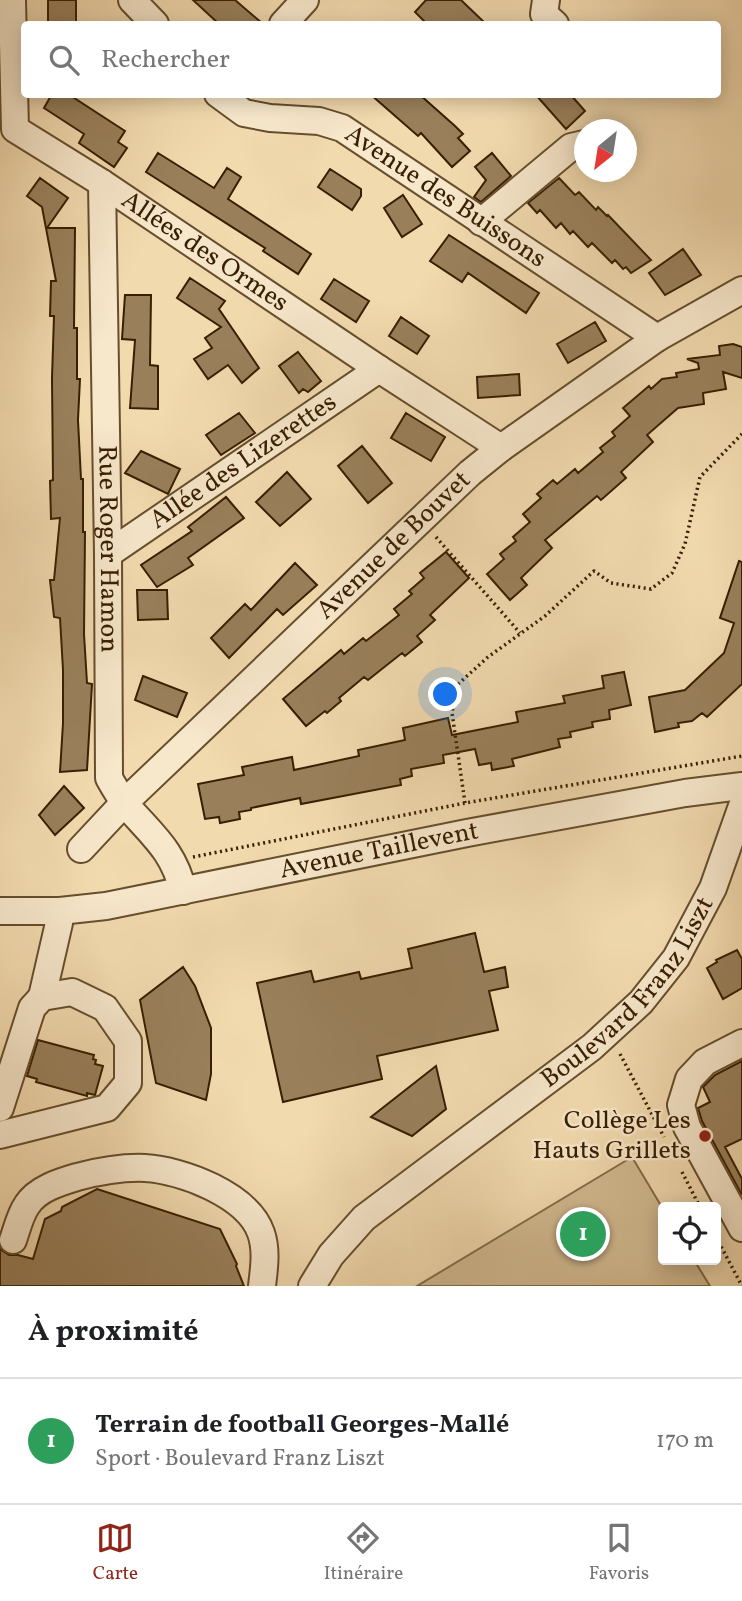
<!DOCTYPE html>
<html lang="fr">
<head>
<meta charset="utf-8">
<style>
	:root { --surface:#fff; --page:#f2f2f2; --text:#202124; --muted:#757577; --line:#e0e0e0; --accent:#8f2418 }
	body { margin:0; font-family:Vollkorn,serif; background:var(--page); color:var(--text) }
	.controls { position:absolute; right:21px; bottom:21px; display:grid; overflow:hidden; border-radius:7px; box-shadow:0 4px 18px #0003 }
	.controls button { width:63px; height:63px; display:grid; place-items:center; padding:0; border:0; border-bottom:2px solid var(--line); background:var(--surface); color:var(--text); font:35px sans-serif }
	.compass { position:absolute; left:574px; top:119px; width:63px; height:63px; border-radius:50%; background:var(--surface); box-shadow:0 4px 18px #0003; rotate:210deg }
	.you { position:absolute; left:446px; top:695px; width:24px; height:24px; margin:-18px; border:5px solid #fff; border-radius:50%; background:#1a73e8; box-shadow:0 0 0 10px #1a73e833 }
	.badge { display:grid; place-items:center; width:46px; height:46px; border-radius:50%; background:var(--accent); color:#fff; font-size:23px; font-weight:700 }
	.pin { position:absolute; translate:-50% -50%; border:4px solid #fff; box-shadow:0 2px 7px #0006 }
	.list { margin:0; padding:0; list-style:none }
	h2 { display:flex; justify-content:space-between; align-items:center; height:91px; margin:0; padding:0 28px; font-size:30px }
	h2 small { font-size:23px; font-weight:400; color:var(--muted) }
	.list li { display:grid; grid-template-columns:46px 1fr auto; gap:21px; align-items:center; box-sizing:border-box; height:126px; padding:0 28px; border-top:2px solid var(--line) }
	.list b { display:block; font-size:26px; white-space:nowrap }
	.list p { margin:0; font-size:23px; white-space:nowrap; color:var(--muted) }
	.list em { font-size:23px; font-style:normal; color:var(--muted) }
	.icon { flex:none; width:38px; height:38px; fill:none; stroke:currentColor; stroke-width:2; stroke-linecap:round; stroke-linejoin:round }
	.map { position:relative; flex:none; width:742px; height:1286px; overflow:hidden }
	.search { position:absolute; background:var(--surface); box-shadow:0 4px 18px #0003; left:21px; right:21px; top:21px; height:77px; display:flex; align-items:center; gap:18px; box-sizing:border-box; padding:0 24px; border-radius:7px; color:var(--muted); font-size:26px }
	.sheet { height:217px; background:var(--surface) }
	nav { display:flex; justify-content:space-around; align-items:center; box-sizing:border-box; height:98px; border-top:2px solid var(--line); background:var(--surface); font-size:19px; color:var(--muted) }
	nav a { display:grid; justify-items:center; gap:4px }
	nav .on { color:var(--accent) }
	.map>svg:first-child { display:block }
	.green { fill:#d2ba91; stroke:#856c48; stroke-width:2 }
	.building { fill:#99805b; stroke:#381f00; stroke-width:2 }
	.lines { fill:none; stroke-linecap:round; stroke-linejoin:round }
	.minor-casing { stroke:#664e2c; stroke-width:30 }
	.path { stroke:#381f00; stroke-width:3.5; stroke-dasharray:2 3.5; stroke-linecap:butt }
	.minor { stroke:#f7e7cb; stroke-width:26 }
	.poi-dot { fill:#8f2418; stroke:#f7e7cb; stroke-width:2.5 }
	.labels { text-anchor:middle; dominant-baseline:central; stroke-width:5; stroke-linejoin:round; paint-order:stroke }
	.street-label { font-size:26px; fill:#381f00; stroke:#f7e7cb }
	.poi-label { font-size:26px; fill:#381f00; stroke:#f7e7cb; text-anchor:end }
</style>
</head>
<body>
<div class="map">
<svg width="742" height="1286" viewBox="0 0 742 1286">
	<rect width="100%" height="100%" fill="#f2daaf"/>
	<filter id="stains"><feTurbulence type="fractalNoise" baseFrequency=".00286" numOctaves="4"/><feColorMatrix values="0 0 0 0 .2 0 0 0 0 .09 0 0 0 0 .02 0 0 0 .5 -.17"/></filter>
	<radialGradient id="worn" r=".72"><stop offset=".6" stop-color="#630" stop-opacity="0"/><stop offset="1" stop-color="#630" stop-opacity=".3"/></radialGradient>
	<!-- green -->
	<path class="green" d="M632,1157L663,1209V1260H694L710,1286H417Z"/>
	<!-- building -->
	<path class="building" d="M48,0H76V23L48,24Z
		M193,0H235L263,24H219Z
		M426,0H461L486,24H427L415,12Z
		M52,94H68L125,131L118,142L127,148L114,167L79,143L84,134L44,108Z
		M370,94H419L455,126L463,134L458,138L470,151L452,167L421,133L418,136Z
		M535,94H570L585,111L566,129Z
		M158,153L214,188L227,168L241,177L228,199L311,254L298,274L263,251L265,248L146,172Z
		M492,153L511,176L481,202L474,197L486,180L475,167Z
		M330,169L361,189V196L352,210L318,187Z
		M40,178L68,198L47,228H75L74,328H77V379H80L78,420L81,479H83V532H85L84,634L87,683L92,684L87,770L60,772L63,723V670L60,618L54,617L50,580H54L60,518L51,519L50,481L53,480L52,378L54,316H50L51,281H56L42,207L27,196Z
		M559,178L575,195L579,192L596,210L598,207L607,216L608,215L651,260L631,273L626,267L623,269L615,260L612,263L592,243L588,247L573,231L570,234L561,223L556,228L540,210L537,213L528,203Z
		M403,195L422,224L402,237L384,208Z
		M449,235L539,293L526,313L468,273L462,282L430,261Z
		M683,249L701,275L665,295L649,273Z
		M190,278L225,301L219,309L259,368L242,383L228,365L208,379L194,359L212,348L205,338L221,327L177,298Z
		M334,279L369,301L356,322L321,299Z
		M125,295H151L150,365L158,366V409L130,408L135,340L122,339Z
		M401,317L429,336L417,354L389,336Z
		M595,322L606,341L568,363L557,344Z
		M733,344L742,347V378L723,372L726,389L703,393L704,404L678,408L647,435L653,442L621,472L626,478L601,500L597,496L545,540L552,548L521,578L527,585L510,600L487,574L504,559L500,554L516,541L513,537L530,522L523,514L541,498L537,494L553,480L557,484L575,469L578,473L603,452L600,448L615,436L612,432L630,416L623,408L649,386L651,389L662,379L677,377L676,373L699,369L698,363L687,359L720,355L719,346Z
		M298,352L321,381L308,392L303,389L299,393L279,366Z
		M519,374L520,395L478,398L477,377Z
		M239,413L255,433L221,455L206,435Z
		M406,413L445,437L431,461L391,438Z
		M362,446L392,483L368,503L338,466Z
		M141,451L180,469L168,494L125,473Z
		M287,472L311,499L280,526L256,502Z
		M226,497L244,518L188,558L193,565L157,587L141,565L192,531L188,527Z
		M446,552L469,578L430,615L435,620L417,636L422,642L405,656L402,653L368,680L364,677L339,698L341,701L327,713L325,711L306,726L283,699L341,650L344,654L363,638L366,641L399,615L394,609L412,594L409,591L424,578L420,573Z
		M739,561L742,562V684L707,717L702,713L692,721L678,723L679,727L655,732L649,697L685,690L724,653L734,623L720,618Z
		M295,563L317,585L283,615L277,609L229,658L211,638L245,604L251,610Z
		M137,590H167L168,619L138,620Z
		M624,672L631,705L609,710L610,719L592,722L593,727L570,732L571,737L558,739L560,747L512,759L514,766L492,770L491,763L479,765L475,749L443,755L444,763L411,769L412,776L400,779L401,785L301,804L300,798L251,808V810L239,812L240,819L220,823L219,817L205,819L198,784L244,775L242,767L292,757L294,770L359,756L358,750L405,740L403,728L448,718L452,735L518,722L516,712L565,703L563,696L604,688L602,676Z
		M143,676L187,693L177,717L135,700Z
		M64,786L84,808L55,835L39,815Z
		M475,933L484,972L505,967L508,987L489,991L498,1030L377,1056L382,1079L283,1102L257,983L311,971L314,982L359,972L361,979L412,968L408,949Z
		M737,950L742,959V988L723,999L707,968L717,962L716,960Z
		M183,967L195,986L211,1028V1074L206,1100L156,1083L140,1000Z
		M38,1040L94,1055L93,1059L96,1060L95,1064L103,1066L95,1095L87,1093V1096L36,1082L37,1079L27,1076Z
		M742,1061V1139L725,1147L742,1179V1195L702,1121L698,1108L710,1102L703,1087L715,1075Z
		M436,1066L446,1109L412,1136L371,1117Z
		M97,1189L220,1229L237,1264L236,1266L244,1286H0V1249L9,1255H18L33,1259L45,1219L61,1211L62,1207Z"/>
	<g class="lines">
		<defs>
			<g id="minor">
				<path id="s1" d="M12,0L15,129L102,183L379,369L501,448"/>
				<path d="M132,0L155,24"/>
				<path d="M546,0L544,14L555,24"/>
				<path d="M283,24L305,0"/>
				<path id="s2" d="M218,94L244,113L270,118L319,121L342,128L657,338"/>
				<path id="s3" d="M102,183L108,554L109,778C114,787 120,797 127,806C152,835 174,851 183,891"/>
				<path d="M481,222L571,147L584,144"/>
				<path id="s4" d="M108,554L379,369"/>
				<path id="s5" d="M81,849L124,803L470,473L501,448L657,338L742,290"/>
				<path id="s6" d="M0,911H60L106,906L467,833L685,793L742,786"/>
				<path d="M42,997L59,923L60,911"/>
				<path d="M742,1043L705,1062L689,1079L681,1105L687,1127L742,1228"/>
				<path d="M0,1108L32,1008L42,997L72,992L105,1008L128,1041V1083L107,1108L0,1135"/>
				<path d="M13,1240C17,1229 20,1215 27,1205C37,1189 60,1182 77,1177C100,1171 121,1167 145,1168C182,1170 248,1195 261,1233C267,1250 264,1269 262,1286"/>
				<path id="s7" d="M312,1286L331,1255L364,1218L592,1047L641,1002L676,958L713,888L742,806"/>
			</g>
		</defs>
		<!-- minor casing -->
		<use href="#minor" class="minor-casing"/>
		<!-- path -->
		<path class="path" d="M436,537L520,633
			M465,803L452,713L456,686L488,657L545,616L594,571L611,583L651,589L672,573L685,544L700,477L742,434
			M193,857L465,803L742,756
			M620,1054L664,1137
			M682,1172L700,1207
			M716,1237L742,1286"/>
		<!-- minor -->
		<use href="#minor" class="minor"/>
	</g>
	<!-- markers -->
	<circle class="poi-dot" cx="705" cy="1136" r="7"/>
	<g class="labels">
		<!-- street labels -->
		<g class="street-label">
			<text stroke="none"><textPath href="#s2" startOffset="256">Avenue des Buissons</textPath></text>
			<text stroke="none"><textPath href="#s1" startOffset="355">Allées des Ormes</textPath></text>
			<text stroke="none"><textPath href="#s4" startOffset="164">Allée des Lizerettes</textPath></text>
			<text stroke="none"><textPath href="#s5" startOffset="436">Avenue de Bouvet</textPath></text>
			<text stroke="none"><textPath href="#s3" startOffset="366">Rue Roger Hamon</textPath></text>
			<text stroke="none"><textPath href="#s6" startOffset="385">Avenue Taillevent</textPath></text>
			<text stroke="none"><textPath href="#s7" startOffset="436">Boulevard Franz Liszt</textPath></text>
		</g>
		<!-- poi labels -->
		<g class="poi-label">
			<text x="691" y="1121">Collège Les<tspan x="691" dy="30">Hauts Grillets</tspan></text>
		</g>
	</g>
	<rect width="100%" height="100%" filter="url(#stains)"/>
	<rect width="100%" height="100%" fill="url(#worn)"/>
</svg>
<div class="controls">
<button><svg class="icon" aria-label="locate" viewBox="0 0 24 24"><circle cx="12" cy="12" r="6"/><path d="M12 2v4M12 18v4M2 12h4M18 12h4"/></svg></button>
</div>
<svg class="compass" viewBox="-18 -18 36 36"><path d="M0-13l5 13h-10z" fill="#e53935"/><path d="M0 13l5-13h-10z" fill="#757577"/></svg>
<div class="you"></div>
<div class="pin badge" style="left:583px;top:1234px;background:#2e9e5b">1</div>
<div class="search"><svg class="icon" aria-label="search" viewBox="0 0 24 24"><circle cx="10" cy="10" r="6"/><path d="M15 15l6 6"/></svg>Rechercher</div>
</div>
<section class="sheet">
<h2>À proximité<small></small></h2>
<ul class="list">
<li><span class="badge" style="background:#2e9e5b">1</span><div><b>Terrain de football Georges-Mallé</b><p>Sport · Boulevard Franz Liszt</p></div><em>170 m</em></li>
</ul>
</section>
<nav>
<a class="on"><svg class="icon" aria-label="map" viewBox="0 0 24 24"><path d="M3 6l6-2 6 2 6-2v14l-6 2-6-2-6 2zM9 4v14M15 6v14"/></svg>Carte</a>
<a><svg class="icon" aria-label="directions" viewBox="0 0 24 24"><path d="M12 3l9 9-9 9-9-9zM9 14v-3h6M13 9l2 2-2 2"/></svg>Itinéraire</a>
<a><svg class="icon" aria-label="saved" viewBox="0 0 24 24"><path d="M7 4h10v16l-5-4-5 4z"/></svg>Favoris</a>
</nav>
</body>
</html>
